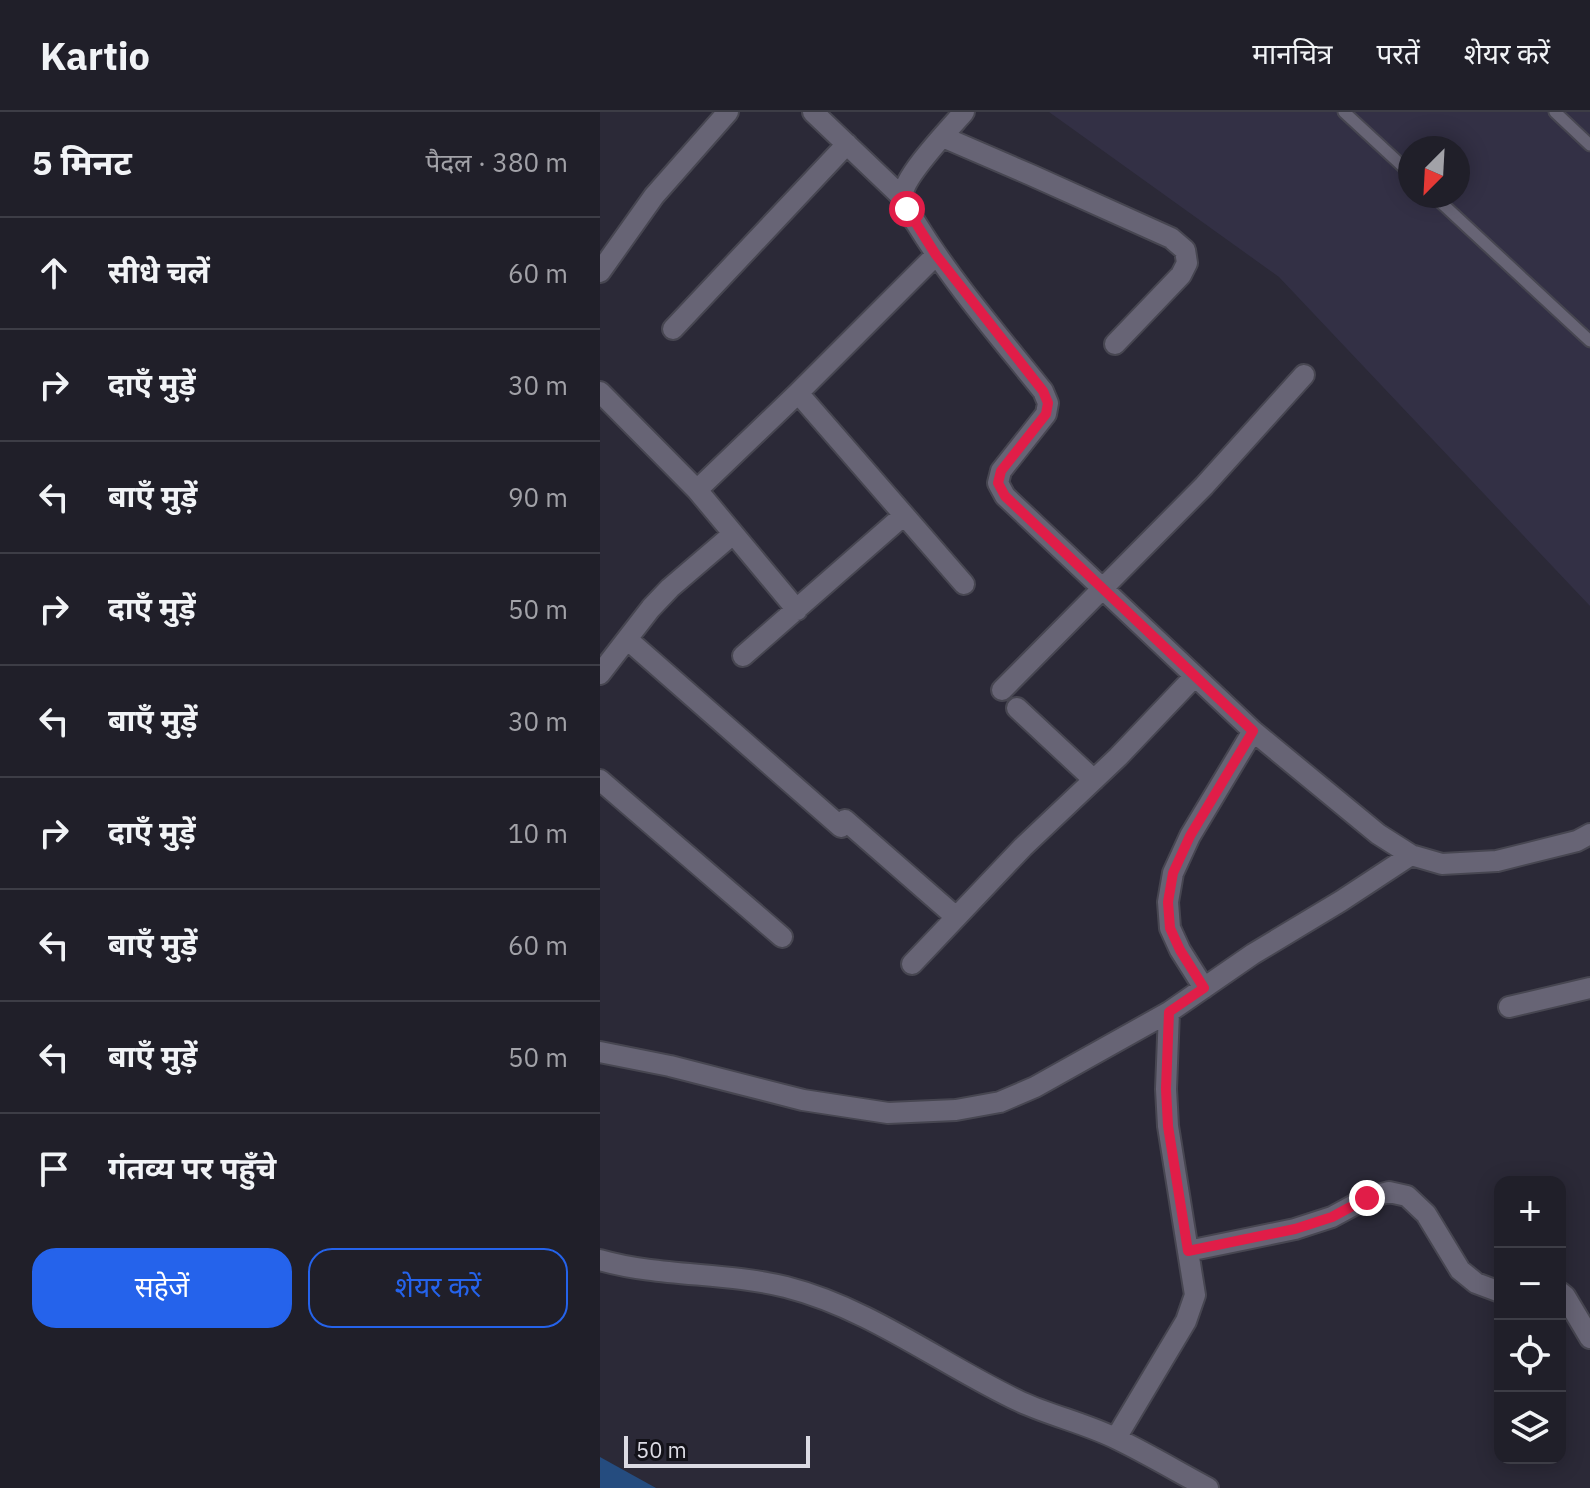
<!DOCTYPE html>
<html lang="hi">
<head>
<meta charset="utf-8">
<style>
	:root { --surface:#201f29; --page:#282731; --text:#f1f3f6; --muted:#a2a2a8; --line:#3d3d46; --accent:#2563eb }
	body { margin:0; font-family:"IBM Plex Sans","Noto Sans Devanagari",sans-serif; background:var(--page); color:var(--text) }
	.controls { position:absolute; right:24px; bottom:24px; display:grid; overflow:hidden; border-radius:16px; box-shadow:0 4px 20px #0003 }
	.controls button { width:72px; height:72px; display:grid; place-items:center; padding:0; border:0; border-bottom:2px solid var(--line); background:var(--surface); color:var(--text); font:40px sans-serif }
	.compass { position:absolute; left:798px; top:24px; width:72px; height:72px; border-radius:50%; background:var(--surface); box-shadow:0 4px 20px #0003; rotate:204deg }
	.scale { position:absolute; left:24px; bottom:20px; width:186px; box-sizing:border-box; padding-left:8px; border:4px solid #dcdbe4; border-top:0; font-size:22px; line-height:28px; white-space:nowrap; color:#dcdbe4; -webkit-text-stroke:6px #131219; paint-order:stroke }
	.stop { position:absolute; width:24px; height:24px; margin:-18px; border:6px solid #e11d48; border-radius:50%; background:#fff }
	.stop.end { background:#e11d48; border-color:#fff; box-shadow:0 2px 8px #0008 }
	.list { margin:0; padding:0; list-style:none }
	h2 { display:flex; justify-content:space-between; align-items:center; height:104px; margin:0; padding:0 32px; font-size:34px }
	h2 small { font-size:26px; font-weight:400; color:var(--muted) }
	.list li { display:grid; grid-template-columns:52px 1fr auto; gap:24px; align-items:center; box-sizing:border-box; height:112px; padding:0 32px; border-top:2px solid var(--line) }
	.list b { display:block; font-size:30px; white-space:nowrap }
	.list em { font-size:26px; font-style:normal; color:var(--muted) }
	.actions { display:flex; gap:16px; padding:24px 32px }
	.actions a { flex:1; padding:18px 0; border:2px solid var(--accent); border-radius:24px; text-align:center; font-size:28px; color:var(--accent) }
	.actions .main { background:var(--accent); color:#fff }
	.icon { flex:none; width:44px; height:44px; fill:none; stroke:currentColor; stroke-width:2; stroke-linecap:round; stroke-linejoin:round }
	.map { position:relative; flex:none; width:990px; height:1376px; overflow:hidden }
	header { display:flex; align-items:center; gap:48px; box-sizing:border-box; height:112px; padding:0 40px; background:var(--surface); border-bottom:2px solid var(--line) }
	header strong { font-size:38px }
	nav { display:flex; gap:44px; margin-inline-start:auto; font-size:28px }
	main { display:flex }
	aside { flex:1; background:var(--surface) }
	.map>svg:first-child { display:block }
	.built { fill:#333045; fill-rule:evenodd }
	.water { fill:#254c7f }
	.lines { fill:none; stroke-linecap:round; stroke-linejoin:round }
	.lane-casing { stroke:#474651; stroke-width:15 }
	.street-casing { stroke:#474651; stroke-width:24 }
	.lane { stroke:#676475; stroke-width:11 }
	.street { stroke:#676475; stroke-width:20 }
	.route { stroke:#e11d48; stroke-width:10 }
</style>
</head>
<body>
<header>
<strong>Kartio</strong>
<nav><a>मानचित्र</a><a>परतें</a><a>शेयर करें</a></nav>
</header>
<main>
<aside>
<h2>5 मिनट<small>पैदल · 380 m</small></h2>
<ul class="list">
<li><svg class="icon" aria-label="ahead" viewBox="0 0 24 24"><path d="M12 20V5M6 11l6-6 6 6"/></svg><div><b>सीधे चलें</b></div><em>60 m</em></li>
<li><svg class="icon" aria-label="right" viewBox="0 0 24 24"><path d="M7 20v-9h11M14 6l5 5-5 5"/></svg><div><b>दाएँ मुड़ें</b></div><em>30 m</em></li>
<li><svg class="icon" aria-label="left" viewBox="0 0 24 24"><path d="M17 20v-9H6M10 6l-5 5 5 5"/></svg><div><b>बाएँ मुड़ें</b></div><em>90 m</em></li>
<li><svg class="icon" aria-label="right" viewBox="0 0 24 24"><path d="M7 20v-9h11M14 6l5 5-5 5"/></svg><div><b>दाएँ मुड़ें</b></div><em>50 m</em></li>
<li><svg class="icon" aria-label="left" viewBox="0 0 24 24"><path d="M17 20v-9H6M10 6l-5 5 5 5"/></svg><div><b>बाएँ मुड़ें</b></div><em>30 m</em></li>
<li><svg class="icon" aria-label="right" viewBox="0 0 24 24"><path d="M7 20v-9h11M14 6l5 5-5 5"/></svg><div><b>दाएँ मुड़ें</b></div><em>10 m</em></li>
<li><svg class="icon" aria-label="left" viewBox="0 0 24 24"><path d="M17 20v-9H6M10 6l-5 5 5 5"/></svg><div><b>बाएँ मुड़ें</b></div><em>60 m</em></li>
<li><svg class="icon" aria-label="left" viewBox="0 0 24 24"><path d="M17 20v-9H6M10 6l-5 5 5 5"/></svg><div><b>बाएँ मुड़ें</b></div><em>50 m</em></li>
<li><svg class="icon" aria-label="arrive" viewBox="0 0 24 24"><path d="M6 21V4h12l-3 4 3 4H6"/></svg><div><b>गंतव्य पर पहुँचे</b></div></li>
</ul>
<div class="actions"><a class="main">सहेजें</a><a>शेयर करें</a></div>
</aside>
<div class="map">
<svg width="990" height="1376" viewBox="0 0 990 1376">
	<rect width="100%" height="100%" fill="#2b2937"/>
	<!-- built -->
	<path class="built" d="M449,0H990V494L679,165ZM810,36H858V84H810Z"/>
	<!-- water -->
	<path class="water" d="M0,1345L56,1376H0Z"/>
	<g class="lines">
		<defs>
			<path id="lane" d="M744,0L810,61
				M955,0L990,33
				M834,84L990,229"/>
			<path id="street" d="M213,0L302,85
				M364,0C351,15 302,66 303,84C303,93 311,104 316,111C353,171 399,224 443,279L448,291L446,302L401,359L398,371L405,384L653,619L778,722L811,743L842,752L897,749L977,729L990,722
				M343,25L431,63L571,126L585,138L587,151L581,163L515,232
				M0,160L54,84L128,0
				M73,217L247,32
				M0,280L97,378L197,498
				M198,281L364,472
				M97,378L198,281L336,143
				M27,527L241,715
				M143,544L304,403
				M0,562L51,496L70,476L133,422
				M402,578L604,374L704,263
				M417,596L494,668
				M0,668L182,825
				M245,708L356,805
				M312,852L423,735L518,645L595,564
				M604,876L580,838L570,816L568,790L573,761L590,724L653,619
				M909,895L990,876
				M0,940L70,954L203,988L288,1001L356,998L400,990L435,975L569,900L653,842L741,789L811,743
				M588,1139L695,1117L732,1105L767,1086L789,1080L807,1084L826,1102L860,1158L876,1171L900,1180
				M0,1148C59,1165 126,1160 186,1175C272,1197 342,1253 421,1290C452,1304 487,1312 517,1327C548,1342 578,1360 608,1376
				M960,1180L965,1184L990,1226
				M516,1326L586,1209L595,1183L568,1014L566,977L569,900"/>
		</defs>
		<!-- lane casing -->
		<use href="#lane" class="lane-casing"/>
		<!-- street casing -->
		<use href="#street" class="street-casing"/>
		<!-- lane -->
		<use href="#lane" class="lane"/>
		<!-- street -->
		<use href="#street" class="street"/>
	</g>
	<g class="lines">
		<!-- route -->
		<path class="route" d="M307,97L336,143L443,279L448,291L446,302L401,359L398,371L405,384L653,619L590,724L573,761L568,790L570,816L580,838L604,876L569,900L566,977L568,1014L588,1139L695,1117L732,1105L767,1086"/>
	</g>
</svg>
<div class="controls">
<button>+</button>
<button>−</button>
<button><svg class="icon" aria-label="locate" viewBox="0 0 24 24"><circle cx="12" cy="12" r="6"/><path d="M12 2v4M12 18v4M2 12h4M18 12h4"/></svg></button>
<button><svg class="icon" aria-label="layers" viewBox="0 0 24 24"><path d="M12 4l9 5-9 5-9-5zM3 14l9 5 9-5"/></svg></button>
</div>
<svg class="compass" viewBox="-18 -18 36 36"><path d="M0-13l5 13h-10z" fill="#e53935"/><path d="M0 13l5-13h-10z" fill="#a2a2a8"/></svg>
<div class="scale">50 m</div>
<div class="stop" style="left:307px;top:97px"></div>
<div class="stop end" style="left:767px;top:1086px"></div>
</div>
</main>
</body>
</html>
